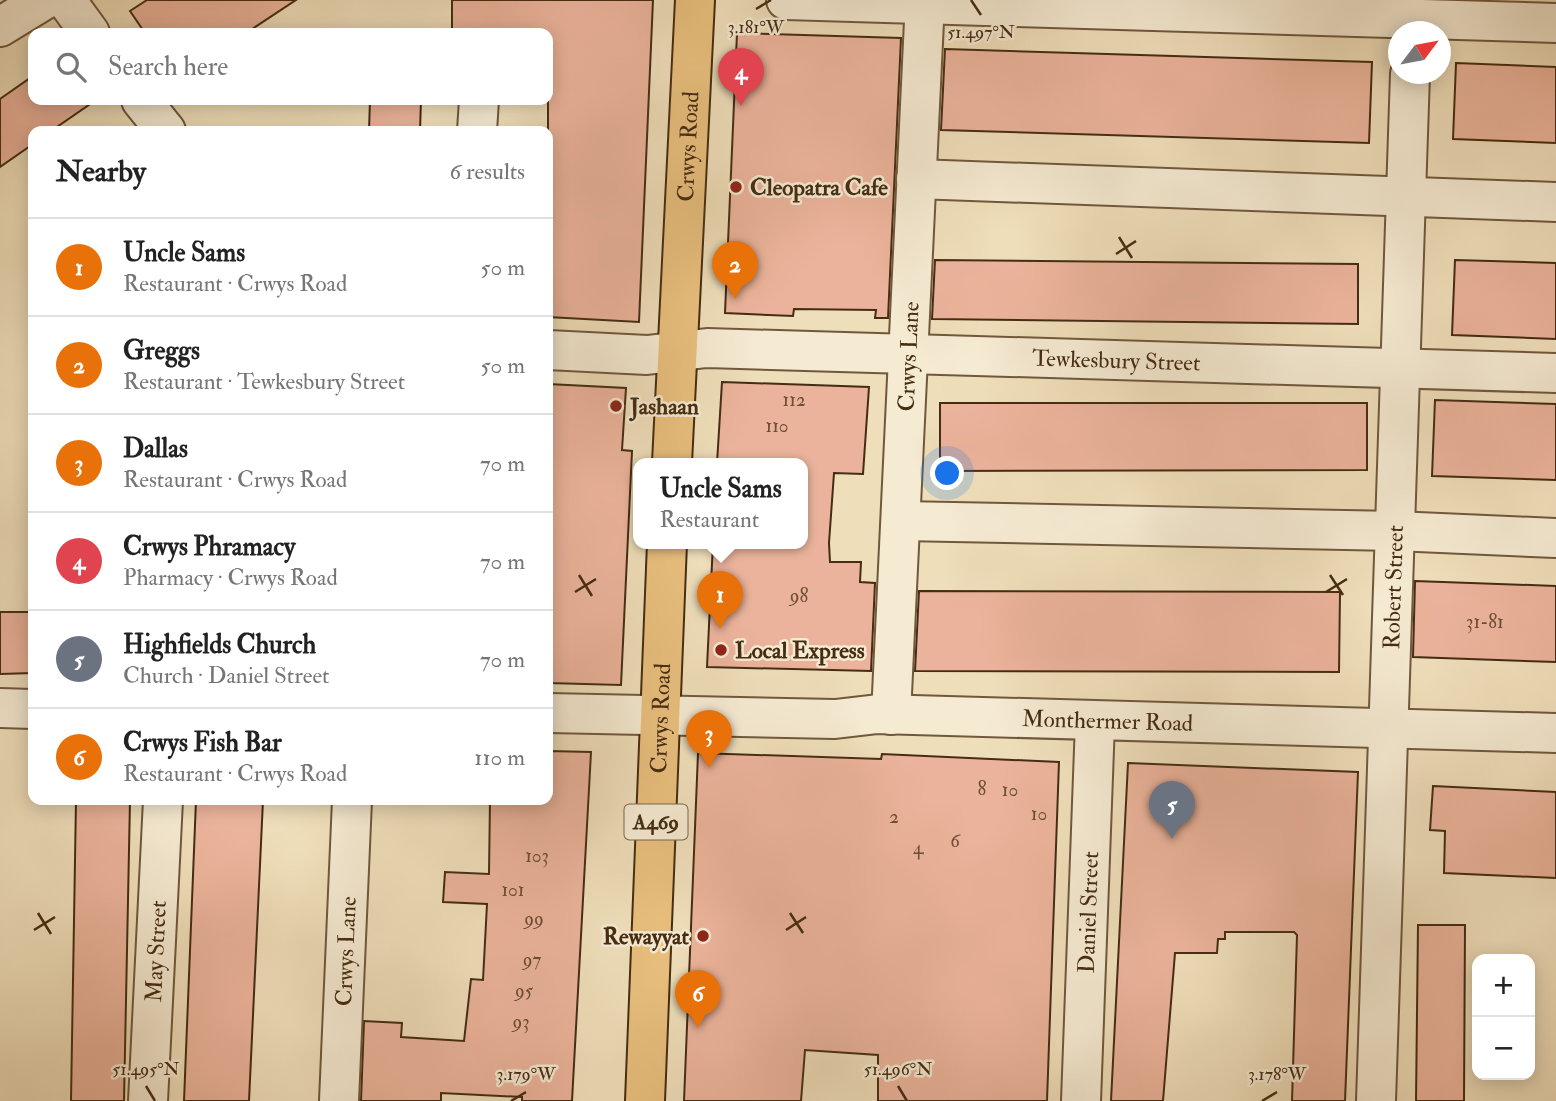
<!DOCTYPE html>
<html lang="en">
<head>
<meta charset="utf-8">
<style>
	:root { --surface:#fff; --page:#f2f2f2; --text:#222; --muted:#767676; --line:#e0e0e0; --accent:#2563eb }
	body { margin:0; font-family:"IM FELL Double Pica",serif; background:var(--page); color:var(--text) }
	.controls { position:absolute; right:21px; bottom:21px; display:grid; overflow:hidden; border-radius:14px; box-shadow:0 4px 18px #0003 }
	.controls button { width:63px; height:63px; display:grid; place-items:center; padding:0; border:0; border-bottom:2px solid var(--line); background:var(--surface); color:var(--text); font:35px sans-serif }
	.compass { position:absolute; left:1388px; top:21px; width:63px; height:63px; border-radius:50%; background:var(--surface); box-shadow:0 4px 18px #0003; rotate:58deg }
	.you { position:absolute; left:948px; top:474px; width:24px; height:24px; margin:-18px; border:5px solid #fff; border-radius:50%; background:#1a73e8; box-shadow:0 0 0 10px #1a73e833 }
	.badge { display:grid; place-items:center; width:46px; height:46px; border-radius:50%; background:var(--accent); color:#fff; font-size:23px; font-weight:700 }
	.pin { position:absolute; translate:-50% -58px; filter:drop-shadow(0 2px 4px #0008) }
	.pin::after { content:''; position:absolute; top:37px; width:24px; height:21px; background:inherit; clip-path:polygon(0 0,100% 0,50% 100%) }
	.popup { position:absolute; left:633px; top:458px; width:175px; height:91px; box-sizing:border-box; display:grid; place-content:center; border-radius:14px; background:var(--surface); filter:drop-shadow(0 2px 5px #0005); font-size:23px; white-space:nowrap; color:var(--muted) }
	.popup b { font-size:26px; color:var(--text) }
	.popup::after { content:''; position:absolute; left:50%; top:100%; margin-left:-14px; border:14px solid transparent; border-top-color:var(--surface) }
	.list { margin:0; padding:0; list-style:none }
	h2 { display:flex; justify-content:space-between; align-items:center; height:91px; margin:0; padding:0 28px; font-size:30px }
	h2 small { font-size:23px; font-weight:400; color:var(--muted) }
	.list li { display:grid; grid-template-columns:46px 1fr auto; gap:21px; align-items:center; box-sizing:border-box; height:98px; padding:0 28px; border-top:2px solid var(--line) }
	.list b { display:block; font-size:26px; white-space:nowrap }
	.list p { margin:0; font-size:23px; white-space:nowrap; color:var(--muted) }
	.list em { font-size:23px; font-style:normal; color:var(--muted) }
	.icon { flex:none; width:38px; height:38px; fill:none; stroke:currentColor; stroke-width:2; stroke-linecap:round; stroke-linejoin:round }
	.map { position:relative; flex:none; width:1556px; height:1101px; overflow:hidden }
	.search { position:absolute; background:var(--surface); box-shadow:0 4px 18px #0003; left:28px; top:28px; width:525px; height:77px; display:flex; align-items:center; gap:18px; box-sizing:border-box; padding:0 24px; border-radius:14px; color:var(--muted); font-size:26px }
	.panel { position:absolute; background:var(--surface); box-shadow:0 4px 18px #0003; left:28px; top:126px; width:525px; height:679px; border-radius:14px }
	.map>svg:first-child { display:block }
	.building { fill:#ebb39b; stroke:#452c12; stroke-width:2 }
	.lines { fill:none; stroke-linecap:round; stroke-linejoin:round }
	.minor-casing { stroke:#70583c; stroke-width:42 }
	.major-casing { stroke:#452c12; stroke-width:42 }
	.minor { stroke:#f5ead2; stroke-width:38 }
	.major { stroke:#e8bf7d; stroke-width:38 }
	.ticks { fill:none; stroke:#452c12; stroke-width:2.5 }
	.poi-dot { fill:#8f2418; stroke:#f5ead2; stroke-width:2.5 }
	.labels { text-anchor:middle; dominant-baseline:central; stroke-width:5; stroke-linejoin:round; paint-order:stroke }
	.number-label { font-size:19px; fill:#6e4e34 }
	.shield { fill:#f5ead2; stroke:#7a654c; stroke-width:2 }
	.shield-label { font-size:21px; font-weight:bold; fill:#452c12 }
	.street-label { font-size:23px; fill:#452c12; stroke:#f5ead2 }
	.poi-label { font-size:23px; font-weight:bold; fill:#452c12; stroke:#f5ead2; text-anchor:start }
	.ticks-label { font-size:18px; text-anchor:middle; fill:#452c12; stroke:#f5ead2; stroke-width:5; stroke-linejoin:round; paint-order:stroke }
</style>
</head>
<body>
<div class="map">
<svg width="1556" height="1101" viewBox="0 0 1556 1101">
	<rect width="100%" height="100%" fill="#efdeba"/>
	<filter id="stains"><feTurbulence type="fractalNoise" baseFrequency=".00286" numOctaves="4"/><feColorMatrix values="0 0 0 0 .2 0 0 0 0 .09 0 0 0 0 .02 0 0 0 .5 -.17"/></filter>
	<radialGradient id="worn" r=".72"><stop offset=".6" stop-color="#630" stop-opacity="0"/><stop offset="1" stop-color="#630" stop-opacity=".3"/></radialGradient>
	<!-- building -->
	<path class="building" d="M147,0H296L246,33H145L130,11Z
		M452,0H653L639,322L548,317V33H452Z
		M737,33L901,38L888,318H875L876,310L794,309L793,316L725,313Z
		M945,49L1372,62L1369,143L941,130Z
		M1456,63L1556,67V143L1453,139Z
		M33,76V100H96L51,131H33V144L0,167V99Z
		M370,100H421L420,131H369Z
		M935,260L1358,264V324L932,319Z
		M1455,260L1556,263V339L1452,335Z
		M722,382L869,387L863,474L834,473L829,543L830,562H861L860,582L875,583L871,671L707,667L713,543H802V463H717Z
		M548,384L626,388L622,450L632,451L621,685L548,683Z
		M1435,400L1556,404V480L1432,476Z
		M940,403H1367V470L940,471Z
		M1415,581L1556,586V662L1413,657Z
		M919,591L1340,592L1339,672L915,671Z
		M0,612H33V673L0,674Z
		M548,751L591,752L572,1101H522V1097L441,1093V1101H361L364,1021L402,1023L401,1037L464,1041L471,979L483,980L487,904L443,902L445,872L489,874L490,800H548Z
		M698,753L881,759L882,754L1059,762L1047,1101H878V1055L805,1050L801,1101H684Z
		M1128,763L1358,772L1345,1101H1292L1297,935L1294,932H1225V939H1218L1217,953H1175L1163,1101H1111Z
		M1433,786L1556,792V878L1444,873L1445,831L1430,830Z
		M76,800H130L124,1101H71Z
		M196,800H263L249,1101H184Z
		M1418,925H1465L1464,1101H1416Z"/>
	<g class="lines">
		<defs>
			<g id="minor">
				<path d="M66,0L90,33"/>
				<path d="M786,0L1556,23"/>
				<path d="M0,27L44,0"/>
				<path d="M141,100L166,131"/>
				<path d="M477,131L479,100"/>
				<path d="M916,179L1556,202"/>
				<path id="s1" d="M548,350L647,355L707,348L1556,373"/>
				<path d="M901,521L1395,531L1556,538"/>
				<path d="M0,708L33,709"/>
				<path id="s2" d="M548,713L835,719L878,714L1556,733"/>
				<path id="s3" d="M891,715L925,0"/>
				<path id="s4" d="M148,1101L163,800"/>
				<path id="s5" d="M339,1101L352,800"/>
				<path id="s6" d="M1081,1101L1095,722"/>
				<path id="s7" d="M1376,1101L1410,74"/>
			</g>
			<g id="major">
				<path id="s8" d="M672,463L695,0"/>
				<path id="s9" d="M645,1101L667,543"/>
			</g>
		</defs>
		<!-- minor casing -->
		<use href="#minor" class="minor-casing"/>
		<!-- major casing -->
		<use href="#major" class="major-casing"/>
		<!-- minor -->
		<use href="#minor" class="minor"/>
		<!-- major -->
		<use href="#major" class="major"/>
	</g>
	<!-- ticks -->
	<path class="ticks" d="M971,0L981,15M756,9L771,0M1119,237L1132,258M1116,254L1136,241M579,575L592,596M1330,575L1343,595M575,592L596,579M1326,592L1347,579M38,913L51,934M790,913L803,933M34,930L55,917M786,930L806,917M146,1086L155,1101M898,1086L907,1101M511,1101L526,1092M1262,1101L1277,1092"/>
	<!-- markers -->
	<g class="poi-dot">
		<circle cx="736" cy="187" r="7"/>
		<circle cx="616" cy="406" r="7"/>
		<circle cx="721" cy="650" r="7"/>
		<circle cx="703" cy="936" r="7"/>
	</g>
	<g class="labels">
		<!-- number labels -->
		<g class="number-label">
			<text x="794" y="400">112</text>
			<text x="777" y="426">110</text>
			<text x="799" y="596">98</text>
			<text x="1485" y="622">31-81</text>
			<text x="982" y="789">8</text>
			<text x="1010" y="790">10</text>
			<text x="1039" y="814">10</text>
			<text x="894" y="817">2</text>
			<text x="955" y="841">6</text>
			<text x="918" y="848">4</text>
			<text x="537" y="856">103</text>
			<text x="513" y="890">101</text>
			<text x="534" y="919">99</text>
			<text x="532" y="960">97</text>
			<text x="524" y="991">95</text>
			<text x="521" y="1022">93</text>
		</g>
		<!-- shield labels -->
		<rect class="shield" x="624.5" y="804.5" width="63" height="35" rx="5"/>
		<g class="shield-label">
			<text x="656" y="822">A469</text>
		</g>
		<!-- street labels -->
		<g class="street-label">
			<text stroke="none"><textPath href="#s8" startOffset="317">Crwys Road</textPath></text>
			<text stroke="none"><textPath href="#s3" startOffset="359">Crwys Lane</textPath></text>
			<text stroke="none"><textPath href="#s1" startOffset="569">Tewkesbury Street</textPath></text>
			<text stroke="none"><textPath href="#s7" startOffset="514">Robert Street</textPath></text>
			<text stroke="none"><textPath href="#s9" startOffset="383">Crwys Road</textPath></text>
			<text stroke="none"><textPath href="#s2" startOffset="560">Monthermer Road</textPath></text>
			<text stroke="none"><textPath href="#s6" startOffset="189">Daniel Street</textPath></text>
			<text stroke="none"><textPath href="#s4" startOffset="150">May Street</textPath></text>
			<text stroke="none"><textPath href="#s5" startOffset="150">Crwys Lane</textPath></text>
		</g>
		<!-- poi labels -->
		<g class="poi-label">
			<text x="750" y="187">Cleopatra Cafe</text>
			<text x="630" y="406">Jashaan</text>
			<text x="735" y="650">Local Express</text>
			<text x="689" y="936" text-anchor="end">Rewayyat</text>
		</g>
	</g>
	<g class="ticks-label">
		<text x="756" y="33">3.181°W</text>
		<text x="981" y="38">51.497°N</text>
		<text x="146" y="1075">51.495°N</text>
		<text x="898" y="1075">51.496°N</text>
		<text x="526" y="1080">3.179°W</text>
		<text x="1277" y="1080">3.178°W</text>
	</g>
	<rect width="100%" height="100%" filter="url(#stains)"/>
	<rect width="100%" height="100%" fill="url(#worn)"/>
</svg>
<div class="controls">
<button>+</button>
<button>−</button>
</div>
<svg class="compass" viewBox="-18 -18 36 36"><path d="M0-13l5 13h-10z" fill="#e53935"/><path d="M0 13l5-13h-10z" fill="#767676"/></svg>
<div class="you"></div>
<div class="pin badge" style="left:720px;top:629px;background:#e8710a">1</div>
<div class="popup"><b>Uncle Sams</b>Restaurant</div>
<div class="pin badge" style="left:735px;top:299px;background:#e8710a">2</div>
<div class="pin badge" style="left:709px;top:768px;background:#e8710a">3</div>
<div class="pin badge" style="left:741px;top:106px;background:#e0444e">4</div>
<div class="pin badge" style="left:1172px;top:839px;background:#6b7280">5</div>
<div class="pin badge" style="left:698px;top:1028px;background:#e8710a">6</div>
<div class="search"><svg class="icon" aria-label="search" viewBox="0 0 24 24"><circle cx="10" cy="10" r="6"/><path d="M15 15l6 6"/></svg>Search here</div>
<section class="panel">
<h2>Nearby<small>6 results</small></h2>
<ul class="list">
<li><span class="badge" style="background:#e8710a">1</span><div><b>Uncle Sams</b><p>Restaurant · Crwys Road</p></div><em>50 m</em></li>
<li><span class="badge" style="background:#e8710a">2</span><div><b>Greggs</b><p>Restaurant · Tewkesbury Street</p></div><em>50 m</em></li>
<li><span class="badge" style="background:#e8710a">3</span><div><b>Dallas</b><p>Restaurant · Crwys Road</p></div><em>70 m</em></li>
<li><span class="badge" style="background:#e0444e">4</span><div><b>Crwys Phramacy</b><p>Pharmacy · Crwys Road</p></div><em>70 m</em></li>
<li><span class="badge" style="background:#6b7280">5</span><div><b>Highfields Church</b><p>Church · Daniel Street</p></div><em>70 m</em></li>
<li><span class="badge" style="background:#e8710a">6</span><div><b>Crwys Fish Bar</b><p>Restaurant · Crwys Road</p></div><em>110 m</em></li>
</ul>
</section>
</div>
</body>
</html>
